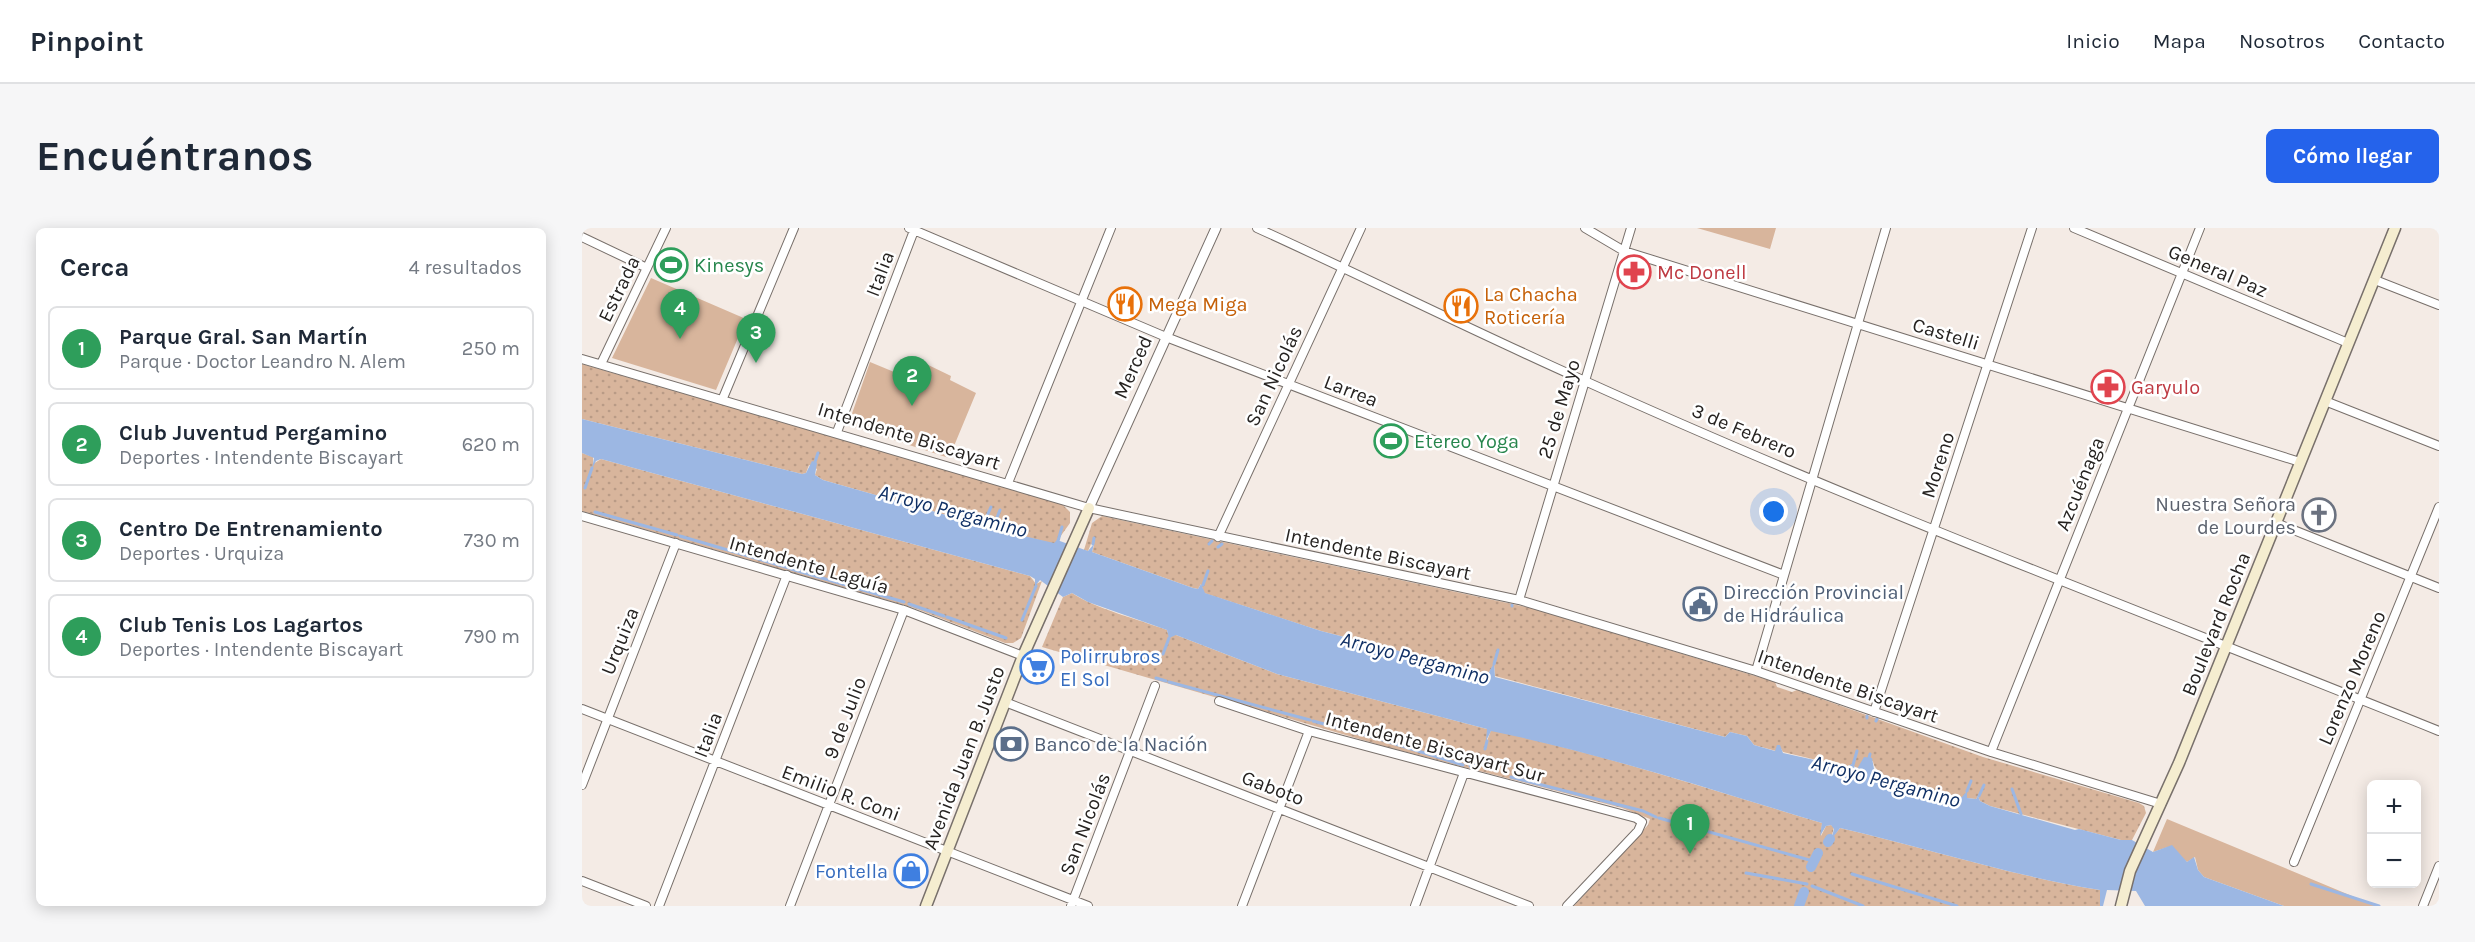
<!DOCTYPE html>
<html lang="es">
<head>
<meta charset="utf-8">
<style>
	:root { --surface:#fff; --page:#f6f6f7; --text:#1f2937; --muted:#747a83; --line:#e0e1e3; --accent:#2563eb }
	body { margin:0; font-family:Karla,sans-serif; background:var(--page); color:var(--text) }
	.controls { position:absolute; right:18px; bottom:18px; display:grid; overflow:hidden; border-radius:9px; box-shadow:0 3px 15px #0003 }
	.controls button { width:54px; height:54px; display:grid; place-items:center; padding:0; border:0; border-bottom:2px solid var(--line); background:var(--surface); color:var(--text); font:30px sans-serif }
	.you { position:absolute; left:1192px; top:284px; width:21px; height:21px; margin:-15px; border:4px solid #fff; border-radius:50%; background:#1a73e8; box-shadow:0 0 0 9px #1a73e833 }
	.badge { display:grid; place-items:center; width:39px; height:39px; border-radius:50%; background:var(--accent); color:#fff; font-size:20px; font-weight:700 }
	.pin { position:absolute; translate:-50% -50px; filter:drop-shadow(0 2px 3px #0008) }
	.pin::after { content:''; position:absolute; top:32px; width:21px; height:18px; background:inherit; clip-path:polygon(0 0,100% 0,50% 100%) }
	.list { margin:0; padding:0; list-style:none }
	h2 { display:flex; justify-content:space-between; align-items:center; height:78px; margin:0; padding:0 24px; font-size:26px }
	h2 small { font-size:20px; font-weight:400; color:var(--muted) }
	.list li { display:grid; grid-template-columns:39px 1fr auto; gap:18px; align-items:center; box-sizing:border-box; height:84px; margin:0 12px 12px; padding:0 12px; border:2px solid var(--line); border-radius:9px }
	.list b { display:block; font-size:22px; white-space:nowrap }
	.list p { margin:0; font-size:20px; white-space:nowrap; color:var(--muted) }
	.list em { font-size:20px; font-style:normal; color:var(--muted) }
	.map { position:relative; flex:none; width:1857px; height:678px; overflow:hidden; border-radius:9px }
	header { display:flex; align-items:center; gap:36px; box-sizing:border-box; height:84px; padding:0 30px; background:var(--surface); border-bottom:2px solid var(--line) }
	header strong { font-size:28px }
	nav { display:flex; gap:33px; margin-inline-start:auto; font-size:21px }
	.intro { display:flex; align-items:center; justify-content:space-between; box-sizing:border-box; height:144px; padding:0 36px }
	h1 { margin:0; font-size:42px }
	.button { padding:15px 27px; border-radius:9px; background:var(--accent); color:#fff; font-size:21px; font-weight:700 }
	main { display:flex; gap:36px; padding:0 36px }
	aside { flex:1; background:var(--surface); border-radius:9px; box-shadow:0 3px 15px #0003 }
	.map>svg:first-child { display:block }
	.green { fill:#d8b59c }
	.park { fill:url(#park-dots) }
	.water { fill:#9cb7e3 }
	.lines { fill:none; stroke-linecap:round; stroke-linejoin:round }
	.stream { stroke:#9cb7e3; stroke-width:3 }
	.canal { stroke:#9cb7e3; stroke-width:10 }
	.minor-casing { stroke:#78706b; stroke-width:10 }
	.tertiary-casing { stroke:#78706b; stroke-width:11 }
	.secondary-casing { stroke:#78706b; stroke-width:13 }
	.minor { stroke:#fff; stroke-width:8 }
	.tertiary { stroke:#fff; stroke-width:9 }
	.secondary { stroke:#f5edd0; stroke-width:10 }
	.labels { text-anchor:middle; dominant-baseline:central; stroke-width:5; stroke-linejoin:round; paint-order:stroke }
	.leisure-label { font-size:20px; fill:#27864d; stroke:#fff; text-anchor:start }
	.street-label { font-size:20px; fill:#262321; stroke:#fff }
	.health-label { font-size:20px; fill:#be3a42; stroke:#fff; text-anchor:start }
	.food-label { font-size:20px; fill:#c56008; stroke:#fff; text-anchor:start }
	.worship-label { font-size:20px; fill:#5b616d; stroke:#fff; text-anchor:end }
	.service-label { font-size:20px; fill:#4e5e75; stroke:#fff; text-anchor:start }
	.shop-label { font-size:20px; fill:#366cbe; stroke:#fff; text-anchor:start }
	.water-label { font-size:21px; font-style:italic; fill:#103065; stroke:#fff }
</style>
</head>
<body>
<header>
<strong>Pinpoint</strong>
<nav><a>Inicio</a><a>Mapa</a><a>Nosotros</a><a>Contacto</a></nav>
</header>
<div class="intro"><h1>Encuéntranos</h1><a class="button">Cómo llegar</a></div>
<main>
<aside>
<h2>Cerca<small>4 resultados</small></h2>
<ul class="list">
<li><span class="badge" style="background:#2e9e5b">1</span><div><b>Parque Gral. San Martín</b><p>Parque · Doctor Leandro N. Alem</p></div><em>250 m</em></li>
<li><span class="badge" style="background:#2e9e5b">2</span><div><b>Club Juventud Pergamino</b><p>Deportes · Intendente Biscayart</p></div><em>620 m</em></li>
<li><span class="badge" style="background:#2e9e5b">3</span><div><b>Centro De Entrenamiento</b><p>Deportes · Urquiza</p></div><em>730 m</em></li>
<li><span class="badge" style="background:#2e9e5b">4</span><div><b>Club Tenis Los Lagartos</b><p>Deportes · Intendente Biscayart</p></div><em>790 m</em></li>
</ul>
</aside>
<div class="map">
<svg width="1857" height="678" viewBox="0 0 1857 678">
	<defs>
		<pattern id="park-dots" width="8" height="8" patternUnits="userSpaceOnUse" patternTransform="scale(1.5)"><rect width="8" height="8" fill="#d8b59c"/><path d="M2 2h.1M6 6h.1" fill="none" stroke="#b99b86" stroke-width="1.8" stroke-linecap="round"/></pattern>
	</defs>
	<rect width="100%" height="100%" fill="#f4ebe5"/>
	<!-- green -->
	<path class="green" d="M1115,0H1194L1188,21Z
		M69,50L164,91L134,162L30,130Z
		M338,133L369,148L368,152L394,165L367,230L266,197L288,134L329,151Z
		M1585,591L1794,678H1702L1622,649L1616,642L1613,629L1605,634L1586,619L1571,624Z"/>
	<!-- park -->
	<path class="park" d="M0,136L480,276L488,284V295L473,316L415,302L414,292L410,300L406,299V289L404,288L397,296L392,295L241,252L233,247L235,241L227,237L224,245L220,246L0,191Z
		M0,225L11,229V236L19,231L448,348L454,356L460,353L439,410L431,415H423L332,380L0,283Z
		M520,288L949,380L1193,454L1195,459L1210,464L1215,462L1401,529L1557,575L1562,578L1564,585L1550,612H1539L1408,578L1398,573L1396,568L1394,571L1385,570V563L1381,569H1376C1357,564 1292,554 1291,533L1275,541L1270,536L1264,539L1201,524L1198,519L1194,523L1172,517L1165,508L1148,504L1143,509L913,448L912,436L906,446L739,403L622,365L619,356L616,361L611,360L510,324L512,317L509,316L506,323L502,322L510,295Z
		M490,365C512,380 558,392 585,402L586,406L594,407L695,446L905,501V513L909,502C1021,526 1130,562 1240,595L1239,608L1244,598L1249,597L1252,599L1249,611L1258,600C1345,620 1430,648 1518,662V678H992L1066,597L1068,591L1040,580L805,519L460,419L481,369Z"/>
	<!-- water -->
	<path class="water" d="M0,191L220,246L224,245L230,233L235,235L233,247L241,252L392,295L398,296L404,287L406,288V299L411,300L413,292L415,302L472,315L475,312L506,323L512,316L510,324L611,360L616,361L619,356L623,365L739,403L906,446L912,435L913,449L1143,509L1148,504L1165,508L1172,517L1193,523L1195,517H1198L1201,525L1264,539L1270,536L1275,541L1282,529L1290,530L1292,541L1302,549L1376,569H1380L1385,563V570L1394,571L1396,568L1398,573L1408,578L1493,602L1497,601L1539,612H1550L1571,624L1590,617L1605,634L1612,629L1616,642L1622,649L1702,678H1563L1554,663L1525,662L1521,678H1518V662C1430,648 1345,620 1258,600L1249,612L1252,601L1249,597L1244,598L1238,608L1240,595C1130,562 1021,526 909,503L904,513L905,501L695,446L594,407L587,410L585,402L506,374L490,365L481,369L458,352L453,358V351L448,348L19,231L14,233L10,241L12,230L0,225Z"/>
	<g class="lines">
		<!-- stream -->
		<path class="stream" d="M233,234L236,225
			M3,260L10,240
			M13,284L95,307
			M405,288L409,279
			M414,292L418,282
			M98,308L207,340
			M476,313L480,299
			M511,316L512,310
			M627,316L630,313
			M636,319L640,316
			M209,341L322,374
			M621,357L626,343
			M327,376L362,388
			M930,378V377
			M365,389L424,410
			M440,392L454,358
			M581,426L587,410
			M912,436L916,422
			M574,450L584,453
			M587,454L728,492
			M1285,490V488
			M731,493L801,512
			M1294,493L1295,491
			M807,514L881,537
			M903,521L905,513
			M1287,530L1288,526
			M1271,537L1275,523
			M888,538L895,537L897,534
			M929,549L1061,583L1074,589
			M1430,561L1439,586
			M1385,563L1389,553
			M1397,568L1402,557
			M1077,590L1231,633
			M1233,628L1234,624
			M1164,645L1225,656
			M1270,646L1375,678
			M1729,656L1797,678
			M1230,658L1281,678"/>
		<!-- canal -->
		<path class="canal" d="M1246,614L1248,611
			M1229,639L1236,625
			M1217,678L1222,664"/>
		<defs>
			<path id="minor" d="M327,0L584,109L1202,347
				M675,0C785,50 893,104 1003,153C1283,280 1572,388 1857,503
				M1003,0L1042,23L1718,234
				M1492,0L1766,115
				M0,9L65,40
				M1793,52L1857,77
				M0,131L507,280L937,372L1174,443L1409,524L1579,576
				M19,136L84,0
				M141,170L212,0
				M1743,173L1857,218
				M255,204L333,0
				M426,255L529,0
				M0,288L322,382L441,428
				M1694,295L1857,360
				M636,309L779,0
				M937,372L1049,0
				M1174,443L1304,0
				M637,473L727,503L1054,590L1060,594L1056,603L985,678
				M423,474L947,678
				M0,481L506,678
				M1292,484L1450,0
				M1409,524L1618,0
				M0,557L94,315
				M1712,634L1857,279
				M0,653L64,678
				M77,678L205,347
				M208,678L322,382
				M489,678L573,458
				M660,678L727,503
				M833,678L882,545
				M1841,678L1857,638"/>
			<path id="tertiary" d="M507,280L634,0"/>
			<path id="secondary" d="M344,678L441,428L507,280
				M1539,678L1548,643L1597,535L1813,0"/>
		</defs>
		<!-- minor casing -->
		<use href="#minor" class="minor-casing"/>
		<!-- tertiary casing -->
		<use href="#tertiary" class="tertiary-casing"/>
		<!-- secondary casing -->
		<use href="#secondary" class="secondary-casing"/>
		<!-- minor -->
		<use href="#minor" class="minor"/>
		<!-- tertiary -->
		<use href="#tertiary" class="tertiary"/>
		<!-- secondary -->
		<use href="#secondary" class="secondary"/>
	</g>
	<!-- icons -->
	<defs>
		<symbol id="stadium-ring" viewBox="-11 -11 22 22"><circle r="9.5" fill="#fff" stroke="#2e9e5b" stroke-width="1.5"/><path d="M0-5a6.5 5 0 1 0 0 10a6.5 5 0 1 0 0-10ZM-3.5-1.8h7v3.6h-7Z" fill="#2e9e5b"/></symbol>
		<symbol id="pharmacy-ring" viewBox="-11 -11 22 22"><circle r="9.5" fill="#fff" stroke="#e0444e" stroke-width="1.5"/><path d="M-2-6h4v4h4v4h-4v4h-4v-4h-4v-4h4Z" fill="#e0444e"/></symbol>
		<symbol id="restaurant-ring" viewBox="-11 -11 22 22"><circle r="9.5" fill="#fff" stroke="#e8710a" stroke-width="1.5"/><path d="M-5-6h1v4h1v-4h1v4h1v-4h1v5L-1.5 .5V6h-2V.5L-5-1ZM5-6V6H3V1.5H1.5Q1.5-4 5-6Z" fill="#e8710a"/></symbol>
		<symbol id="church-ring" viewBox="-11 -11 22 22"><circle r="9.5" fill="#fff" stroke="#6b7280" stroke-width="1.5"/><path d="M-1.2-6h2.4v3.5h3.3v2.4h-3.3V6h-2.4V-.1h-3.3v-2.4h3.3Z" fill="#6b7280"/></symbol>
		<symbol id="civic-ring" viewBox="-11 -11 22 22"><circle r="9.5" fill="#fff" stroke="#5c6f8a" stroke-width="1.5"/><path d="M-.6-6.5H3V-4.5H.6V-3L4-1V1h2V6H-6V1h2V-1L-.6-3ZM-1.2 2.5V6h2.4V2.5Z" fill="#5c6f8a"/></symbol>
		<symbol id="supermarket-ring" viewBox="-11 -11 22 22"><circle r="9.5" fill="#fff" stroke="#3f7fe0" stroke-width="1.5"/><path d="M-6-5.5h2.5l.6 2H6L4.5 2H-2.5L-4.4-4H-6ZM-1.5 3.2a1.3 1.3 0 1 0 .1 0ZM3 3.2a1.3 1.3 0 1 0 .1 0Z" fill="#3f7fe0"/></symbol>
		<symbol id="bank-ring" viewBox="-11 -11 22 22"><circle r="9.5" fill="#fff" stroke="#5c6f8a" stroke-width="1.5"/><path d="M-6-4H6V4H-6ZM0-2.3a2.3 2.3 0 1 0 0 4.6a2.3 2.3 0 1 0 0-4.6Z" fill="#5c6f8a"/></symbol>
		<symbol id="shop-ring" viewBox="-11 -11 22 22"><circle r="9.5" fill="#fff" stroke="#3f7fe0" stroke-width="1.5"/><path d="M-5-2.5h2.3a2.7 3.5 0 0 1 5.4 0H5L5.5 6h-11ZM-1.5-2.5h3a1.5 2.3 0 0 0-3 0Z" fill="#3f7fe0"/></symbol>
	</defs>
	<g fill-rule="evenodd">
		<use href="#stadium-ring" x="70" y="18" width="38" height="38"/>
		<use href="#pharmacy-ring" x="1033" y="25" width="38" height="38"/>
		<use href="#restaurant-ring" x="524" y="57" width="38" height="38"/>
		<use href="#restaurant-ring" x="860" y="59" width="38" height="38"/>
		<use href="#pharmacy-ring" x="1507" y="140" width="38" height="38"/>
		<use href="#stadium-ring" x="790" y="194" width="38" height="38"/>
		<use href="#church-ring" x="1718" y="268" width="38" height="38"/>
		<use href="#civic-ring" x="1099" y="357" width="38" height="38"/>
		<use href="#supermarket-ring" x="436" y="420" width="38" height="38"/>
		<use href="#bank-ring" x="410" y="497" width="38" height="38"/>
		<use href="#shop-ring" x="310" y="624" width="38" height="38"/>
	</g>
	<g class="labels">
		<!-- leisure labels -->
		<g class="leisure-label">
			<text x="112" y="37">Kinesys</text>
			<text x="832" y="213">Etereo Yoga</text>
		</g>
		<!-- street labels -->
		<g class="street-label">
			<text transform="translate(1636 43) rotate(23)">General Paz</text>
			<text transform="translate(298 46) rotate(-69)">Italia</text>
			<text transform="translate(37 61) rotate(-64)">Estrada</text>
			<text transform="translate(1364 106) rotate(17)">Castelli</text>
			<text transform="translate(551 139) rotate(-66)">Merced</text>
			<text transform="translate(692 148) rotate(-65)">San Nicolás</text>
			<text transform="translate(769 163) rotate(21)">Larrea</text>
			<text transform="translate(977 181) rotate(-73)">25 de Mayo</text>
			<text transform="translate(1162 203) rotate(23)">3 de Febrero</text>
			<text transform="translate(327 208) rotate(17)">Intendente Biscayart</text>
			<text transform="translate(1356 237) rotate(-72)">Moreno</text>
			<text transform="translate(1498 256) rotate(-68)">Azcuénaga</text>
			<text transform="translate(796 326) rotate(12)">Intendente Biscayart</text>
			<text transform="translate(227 337) rotate(16)">Intendente Laguía</text>
			<text transform="translate(1634 396) rotate(-68)">Boulevard Rocha</text>
			<text transform="translate(38 413) rotate(-68)">Urquiza</text>
			<text transform="translate(1770 450) rotate(-67)">Lorenzo Moreno</text>
			<text transform="translate(1266 458) rotate(19)">Intendente Biscayart</text>
			<text transform="translate(263 490) rotate(-69)">9 de Julio</text>
			<text transform="translate(126 507) rotate(-69)">Italia</text>
			<text transform="translate(853 519) rotate(15)">Intendente Biscayart Sur</text>
			<text transform="translate(382 530) rotate(-69)">Avenida Juan B. Justo</text>
			<text transform="translate(691 560) rotate(21)">Gaboto</text>
			<text transform="translate(259 565) rotate(21)">Emilio R. Coni</text>
			<text transform="translate(503 596) rotate(-69)">San Nicolás</text>
		</g>
		<!-- health labels -->
		<g class="health-label">
			<text x="1075" y="44">Mc Donell</text>
			<text x="1549" y="159">Garyulo</text>
		</g>
		<!-- food labels -->
		<g class="food-label">
			<text x="902" y="66">La Chacha<tspan x="902" dy="23">Roticería</tspan></text>
			<text x="566" y="76">Mega Miga</text>
		</g>
		<!-- worship labels -->
		<g class="worship-label">
			<text x="1714" y="276">Nuestra Señora<tspan x="1714" dy="23">de Lourdes</tspan></text>
		</g>
		<!-- service labels -->
		<g class="service-label">
			<text x="1141" y="364">Dirección Provincial<tspan x="1141" dy="23">de Hidráulica</tspan></text>
			<text x="452" y="516">Banco de la Nación</text>
		</g>
		<!-- shop labels -->
		<g class="shop-label">
			<text x="478" y="428">Polirrubros<tspan x="478" dy="23">El Sol</tspan></text>
			<text x="306" y="643" text-anchor="end">Fontella</text>
		</g>
		<!-- water labels -->
		<g class="water-label">
			<text transform="translate(371 283) rotate(15)">Arroyo Pergamino</text>
			<text transform="translate(833 430) rotate(15)">Arroyo Pergamino</text>
			<text transform="translate(1304 553) rotate(15)">Arroyo Pergamino</text>
		</g>
	</g>
</svg>
<div class="controls">
<button>+</button>
<button>−</button>
</div>
<div class="you"></div>
<div class="pin badge" style="left:1108px;top:626px;background:#2e9e5b">1</div>
<div class="pin badge" style="left:330px;top:178px;background:#2e9e5b">2</div>
<div class="pin badge" style="left:174px;top:135px;background:#2e9e5b">3</div>
<div class="pin badge" style="left:98px;top:111px;background:#2e9e5b">4</div>
</div>
</main>
</body>
</html>
